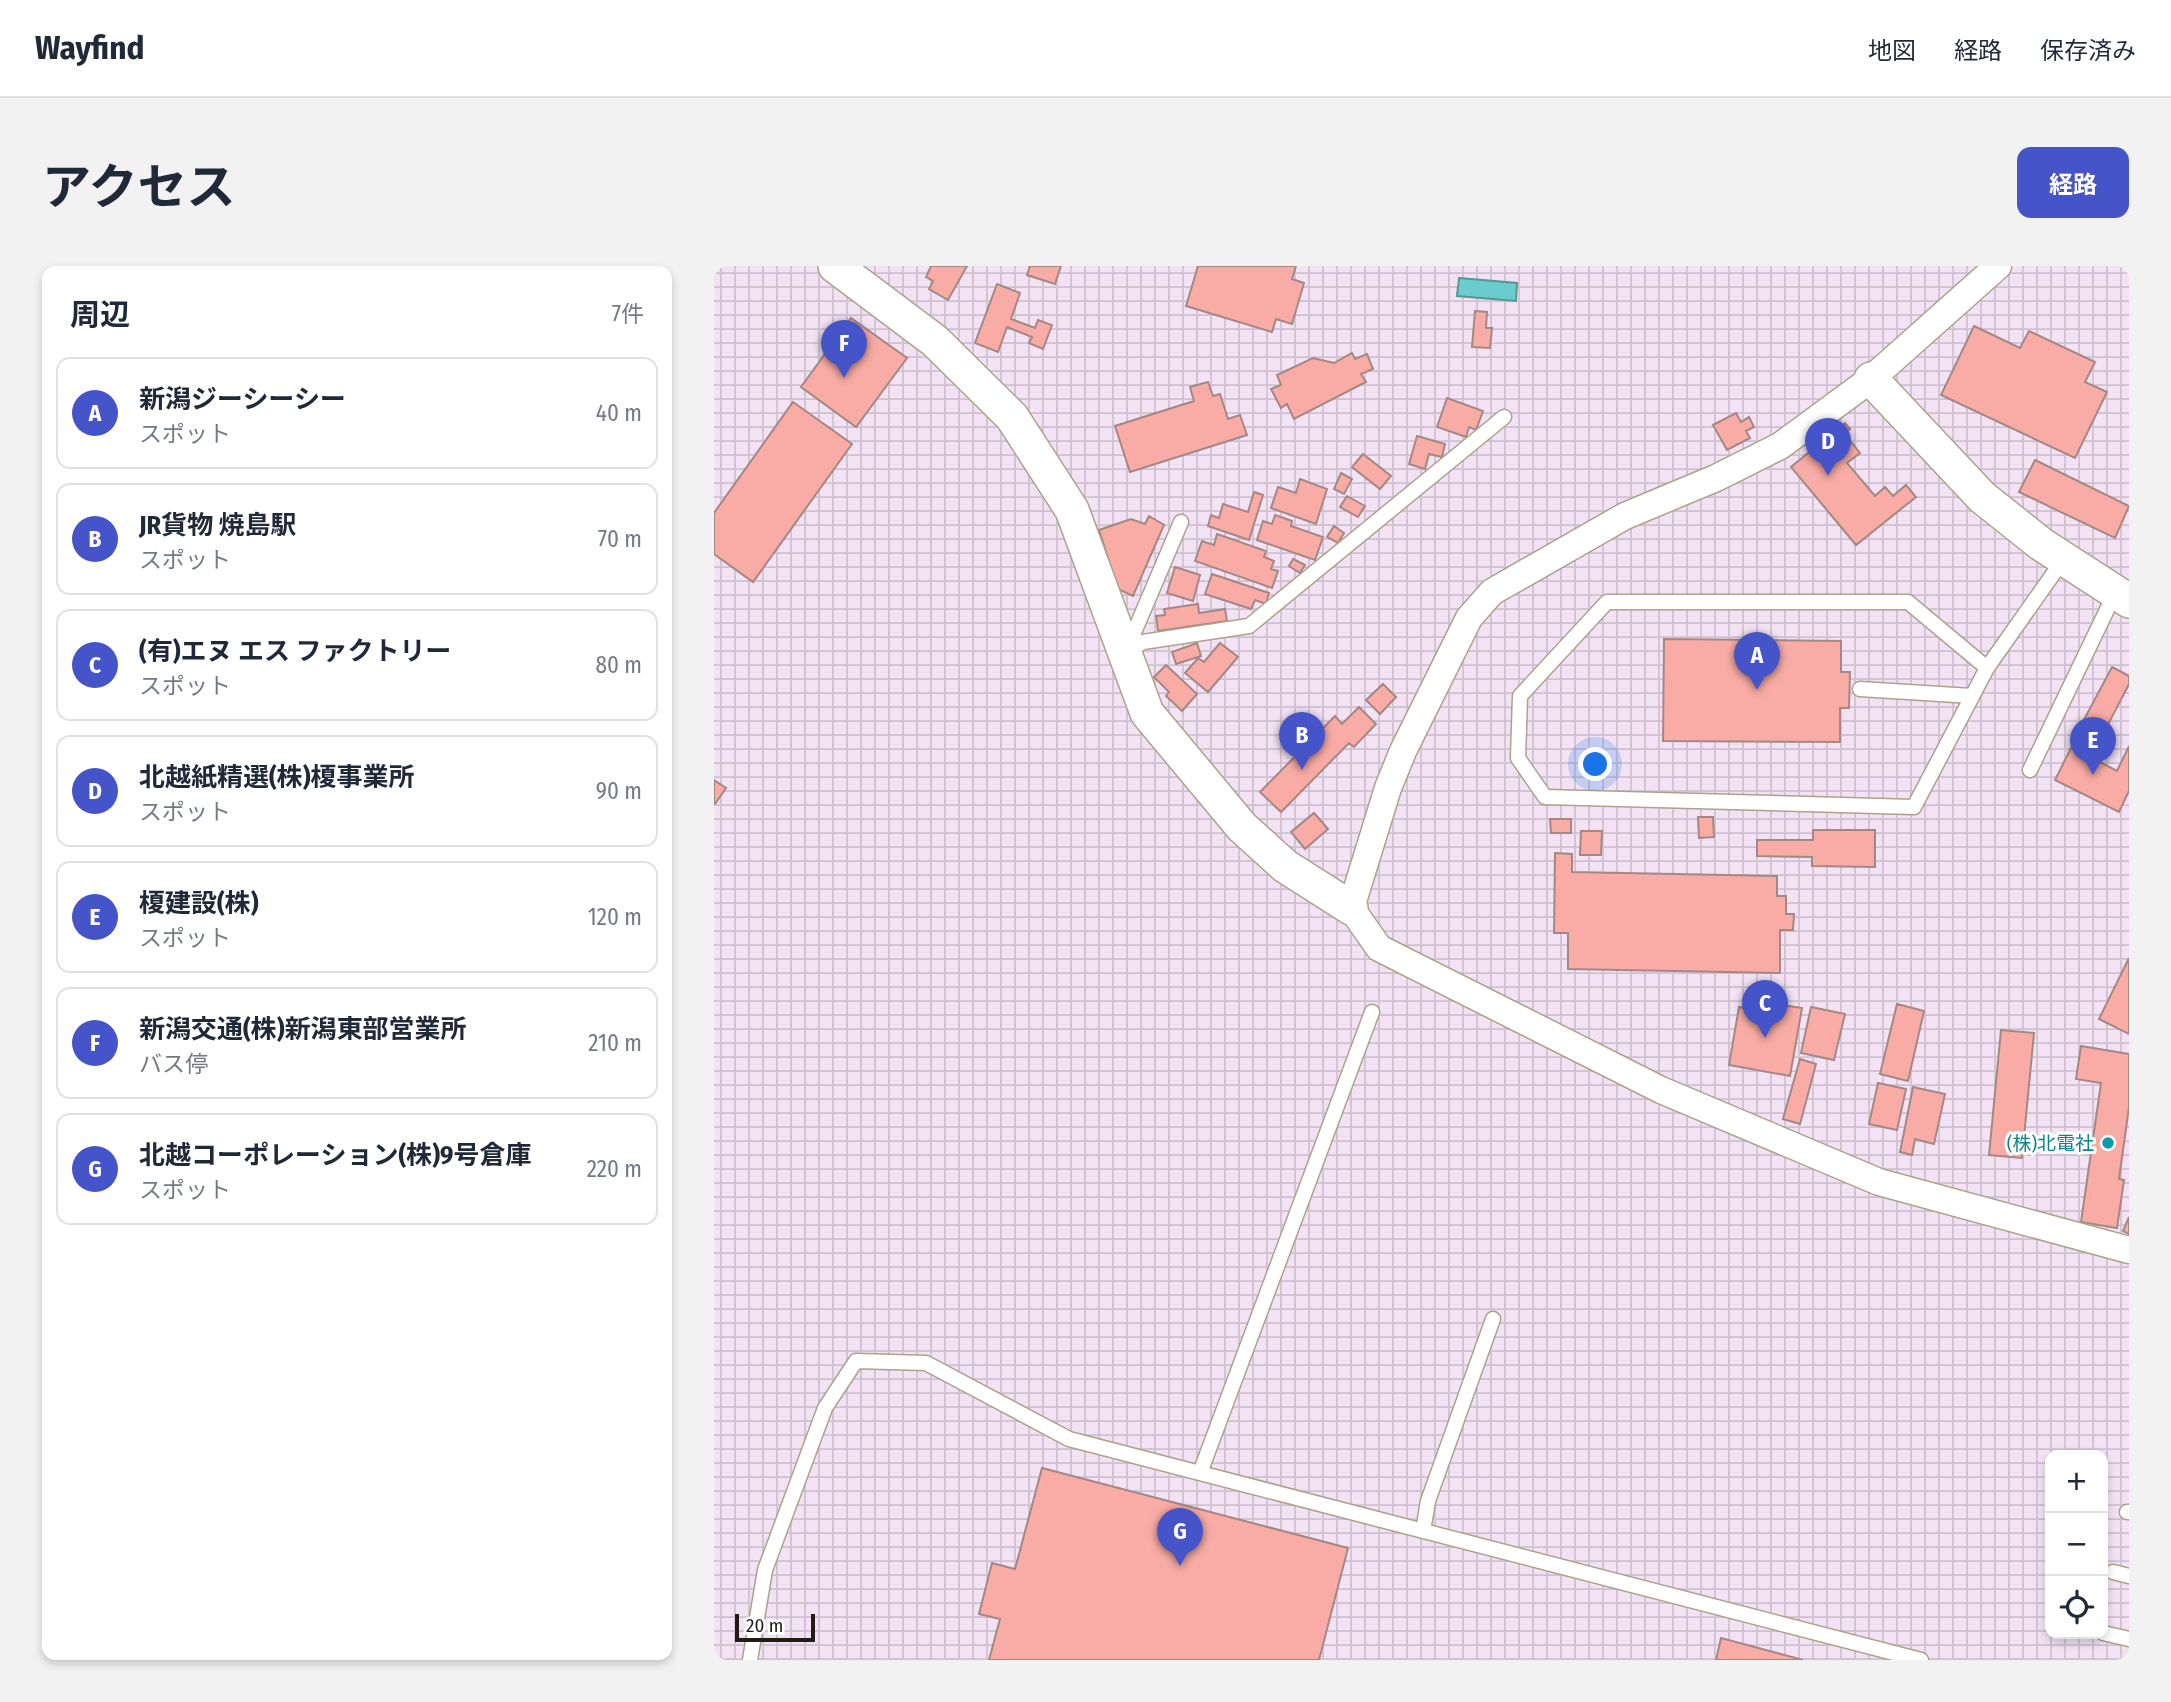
<!DOCTYPE html>
<html lang="ja">
<head>
<meta charset="utf-8">
<style>
	:root { --surface:#fff; --page:#f2f2f3; --text:#1f2937; --muted:#747a83; --line:#e0e1e3; --accent:#4554c9 }
	body { margin:0; font-family:"Fira Sans Condensed","Noto Sans JP",sans-serif; background:var(--page); color:var(--text) }
	.controls { position:absolute; right:21px; bottom:21px; display:grid; overflow:hidden; border-radius:14px; box-shadow:0 4px 10px #0003 }
	.controls button { width:63px; height:63px; display:grid; place-items:center; padding:0; border:0; border-bottom:2px solid var(--line); background:var(--surface); color:var(--text); font:35px sans-serif }
	.scale { position:absolute; left:21px; bottom:18px; width:80px; box-sizing:border-box; padding-left:7px; border:4px solid #211d15; border-top:0; font-size:19px; line-height:24px; white-space:nowrap; color:#211d15; -webkit-text-stroke:5px #fff; paint-order:stroke }
	.you { position:absolute; left:882px; top:499px; width:24px; height:24px; margin:-18px; border:5px solid #fff; border-radius:50%; background:#1a73e8; box-shadow:0 0 0 10px #1a73e833 }
	.badge { display:grid; place-items:center; width:46px; height:46px; border-radius:50%; background:var(--accent); color:#fff; font-size:23px; font-weight:700 }
	.pin { position:absolute; translate:-50% -58px; filter:drop-shadow(0 2px 4px #0008) }
	.pin::after { content:''; position:absolute; top:37px; width:24px; height:21px; background:inherit; clip-path:polygon(0 0,100% 0,50% 100%) }
	.list { margin:0; padding:0; list-style:none }
	h2 { display:flex; justify-content:space-between; align-items:center; height:91px; margin:0; padding:0 28px; font-size:30px }
	h2 small { font-size:23px; font-weight:400; color:var(--muted) }
	.list li { display:grid; grid-template-columns:46px 1fr auto; gap:21px; align-items:center; box-sizing:border-box; height:112px; margin:0 14px 14px; padding:0 14px; border:2px solid var(--line); border-radius:14px }
	.list b { display:block; font-size:26px; white-space:nowrap }
	.list p { margin:0; font-size:23px; white-space:nowrap; color:var(--muted) }
	.list em { font-size:23px; font-style:normal; color:var(--muted) }
	.icon { flex:none; width:38px; height:38px; fill:none; stroke:currentColor; stroke-width:2; stroke-linecap:round; stroke-linejoin:round }
	.map { position:relative; flex:none; width:1415px; height:1394px; overflow:hidden; border-radius:14px }
	header { display:flex; align-items:center; gap:42px; box-sizing:border-box; height:98px; padding:0 35px; background:var(--surface); border-bottom:2px solid var(--line) }
	header strong { font-size:33px }
	nav { display:flex; gap:38px; margin-inline-start:auto; font-size:24px }
	.intro { display:flex; align-items:center; justify-content:space-between; box-sizing:border-box; height:168px; padding:0 42px }
	h1 { margin:0; font-size:49px }
	.button { padding:18px 32px; border-radius:14px; background:var(--accent); color:#fff; font-size:24px; font-weight:700 }
	main { display:flex; gap:42px; padding:0 42px }
	aside { flex:1; background:var(--surface); border-radius:14px; box-shadow:0 4px 10px #0003 }
	.map>svg:first-child { display:block }
	.industrial { fill:url(#industrial-grid); fill-rule:evenodd }
	.water { fill:#6acccd; stroke:#549896; stroke-width:2 }
	.building { fill:#f9aca5; stroke:#a48886; stroke-width:2 }
	.lines { fill:none; stroke-linecap:round; stroke-linejoin:round }
	.service-casing { stroke:#aba38c; stroke-width:17 }
	.minor-casing { stroke:#aba38c; stroke-width:29 }
	.tertiary-casing { stroke:#aba38c; stroke-width:36 }
	.service { stroke:#fff; stroke-width:14 }
	.minor { stroke:#fff; stroke-width:26 }
	.tertiary { stroke:#fff; stroke-width:33 }
	.culture-dot { fill:#0f9aa8; stroke:#fff; stroke-width:2.5 }
	.labels { text-anchor:middle; dominant-baseline:central; stroke-width:6; stroke-linejoin:round; paint-order:stroke }
	.culture-label { font-size:19px; fill:#0d838f; stroke:#fff; text-anchor:end }
</style>
</head>
<body>
<header>
<strong>Wayfind</strong>
<nav><a>地図</a><a>経路</a><a>保存済み</a></nav>
</header>
<div class="intro"><h1>アクセス</h1><a class="button">経路</a></div>
<main>
<aside>
<h2>周辺<small>7件</small></h2>
<ul class="list">
<li><span class="badge">A</span><div><b>新潟ジーシーシー</b><p>スポット</p></div><em>40 m</em></li>
<li><span class="badge">B</span><div><b>JR貨物 焼島駅</b><p>スポット</p></div><em>70 m</em></li>
<li><span class="badge">C</span><div><b>(有)エヌ エス ファクトリー</b><p>スポット</p></div><em>80 m</em></li>
<li><span class="badge">D</span><div><b>北越紙精選(株)榎事業所</b><p>スポット</p></div><em>90 m</em></li>
<li><span class="badge">E</span><div><b>榎建設(株)</b><p>スポット</p></div><em>120 m</em></li>
<li><span class="badge">F</span><div><b>新潟交通(株)新潟東部営業所</b><p>バス停</p></div><em>210 m</em></li>
<li><span class="badge">G</span><div><b>北越コーポレーション(株)9号倉庫</b><p>スポット</p></div><em>220 m</em></li>
</ul>
</aside>
<div class="map">
<svg width="1415" height="1394" viewBox="0 0 1415 1394">
	<defs>
		<pattern id="industrial-grid" width="8" height="8" patternUnits="userSpaceOnUse" patternTransform="scale(1.75)"><rect width="8" height="8" fill="#f2e2f4"/><path d="M0 4h8M4 0v8" fill="none" stroke="#cfc1d0"/></pattern>
	</defs>
	<rect width="100%" height="100%" fill="#fbf2d9"/>
	<!-- industrial -->
	<path class="industrial" d="M0,0H1415V1394H0ZM1336,1189H1389V1368H1336Z"/>
	<!-- water -->
	<path class="water" d="M745,12L803,17L802,35L743,30Z"/>
	<!-- building -->
	<path class="building" d="M217,0H253L234,34L215,23L219,15L212,11Z
		M316,0H347L341,18L313,9Z
		M484,0H582L578,13L590,17L578,58L562,53L558,66L472,40Z
		M283,18L306,27L297,53L321,62L324,54L338,59L329,83L315,77L318,71L293,61L284,86L261,77Z
		M761,45L773,46L772,62H778L776,82L758,81Z
		M137,52L193,92L142,161L87,121Z
		M1260,60L1306,82L1315,65L1381,96L1371,116L1393,126L1361,192L1227,129Z
		M638,87L641,93L653,88L659,103L647,108L652,116L580,153L573,138L567,142L557,123L567,119L563,109L599,92L620,97Z
		M494,116L499,130L506,128L514,153L526,149L533,169L416,206L401,160L480,135L476,121Z
		M733,132L769,145L762,164L755,161L752,171L723,161Z
		M79,136L138,178L39,316L0,288V247Z
		M1022,147L1027,156L1035,151L1040,161L1032,165L1036,172L1013,184L999,159Z
		M1131,157L1136,163L1130,167L1146,187L1133,197L1161,230L1171,221L1179,230L1192,219L1202,231L1142,279L1077,201Z
		M703,170L731,178L728,191L715,188L711,203L695,198Z
		M649,188L677,210L666,223L638,201Z
		M1321,194L1415,240L1401,272L1305,226Z
		M627,207L638,213L630,228L620,223Z
		M586,213L613,223L602,258L557,242L564,221L582,227Z
		M540,226L549,229L535,274L494,260L497,249L505,252L509,238L534,246Z
		M633,230L651,240L644,251L626,241Z
		M561,249L578,255L577,260L609,271L601,294L543,274L549,255L558,258Z
		M435,250L450,259L419,330L404,323L385,264L417,253L431,258Z
		M620,260L630,267L624,277L613,271Z
		M503,268L552,285L550,291L560,295L557,303L564,305L558,322L481,295L488,275L500,279Z
		M579,293L591,299L586,307L575,300Z
		M461,301L486,309L479,335L453,327Z
		M498,308L555,327L552,338L541,334L537,343L491,328Z
		M484,338L485,347L511,343L513,355L444,365L442,350L451,349L450,343Z
		M950,373L1127,375V406H1136L1135,442H1126V476L949,475Z
		M483,377L487,390L462,398L458,386Z
		M506,377L524,391L494,426L471,407L484,392L490,396Z
		M452,399L483,428L468,445L452,430L455,426L440,411Z
		M1398,401L1415,410V418L1386,474L1365,463Z
		M669,418L682,431L666,448L652,434Z
		M645,441L662,458L640,481L635,477L567,546L546,526L621,450L628,458Z
		M1370,479L1384,486L1380,493L1403,505L1415,480V525L1405,546L1341,514L1358,480L1367,485Z
		M0,514L12,522L1,538H0Z
		M600,547L614,563L591,583L577,566Z
		M984,551H999L1000,571L985,572Z
		M836,553H857V567H837Z
		M1099,564H1161V601L1098,600V591L1043,590V574H1099Z
		M867,565H888L887,589H866Z
		M841,587L858,588V606L1063,610V630H1072V648H1080L1079,664H1066V707L854,703V667H840Z
		M1415,692V768L1385,753Z
		M1049,736L1088,742L1076,810L1015,799L1025,741L1048,745Z
		M1183,738L1210,745L1194,815L1166,808Z
		M1097,741L1131,748L1120,794L1087,787Z
		M1287,764L1320,767L1308,892L1275,889Z
		M1367,780L1415,788V841L1405,913L1410,914L1403,962L1367,956L1387,817L1362,813Z
		M1086,793L1102,798L1086,858L1069,853Z
		M1164,817L1192,823L1183,864L1155,858Z
		M1199,821L1231,828L1220,878L1201,873L1198,889L1186,886Z
		M1415,951V968L1409,965Z
		M328,1202L634,1282L605,1394H275L286,1353L265,1348L278,1297L301,1303Z
		M1007,1372L1089,1394H1002Z"/>
	<g class="lines">
		<defs>
			<path id="service" d="M413,383L467,256
				M411,387L429,376L535,360L790,151
				M1273,402L1200,541L831,531L804,492L806,430L893,336H1194L1273,402L1349,294
				M1146,423L1258,430
				M1316,504L1401,327
				M486,1207L658,746
				M1413,1246H1415
				M709,1265L714,1235L779,1053
				M1399,1306L1415,1310
				M1389,1367L1415,1373
				M36,1394L51,1304L111,1142L142,1095L212,1097L355,1173L1207,1394"/>
			<path id="minor" d="M1284,0L1157,113L1066,180L1002,212L911,250L778,326L755,352L689,485L674,522L637,642L665,682L947,824L1165,916L1415,984"/>
			<path id="tertiary" d="M121,0L221,75L298,151L358,244L433,447L528,561L571,600L637,642
				M1157,113L1268,231L1327,278L1415,335"/>
		</defs>
		<!-- service casing -->
		<use href="#service" class="service-casing"/>
		<!-- minor casing -->
		<use href="#minor" class="minor-casing"/>
		<!-- tertiary casing -->
		<use href="#tertiary" class="tertiary-casing"/>
		<!-- service -->
		<use href="#service" class="service"/>
		<!-- minor -->
		<use href="#minor" class="minor"/>
		<!-- tertiary -->
		<use href="#tertiary" class="tertiary"/>
	</g>
	<!-- markers -->
	<circle class="culture-dot" cx="1394" cy="877" r="7"/>
	<g class="labels">
		<!-- culture labels -->
		<g class="culture-label">
			<text x="1380" y="877">(株)北電社</text>
		</g>
	</g>
</svg>
<div class="controls">
<button>+</button>
<button>−</button>
<button><svg class="icon" aria-label="locate" viewBox="0 0 24 24"><circle cx="12" cy="12" r="6"/><path d="M12 2v4M12 18v4M2 12h4M18 12h4"/></svg></button>
</div>
<div class="scale">20 m</div>
<div class="you"></div>
<div class="pin badge" style="left:1043px;top:424px">A</div>
<div class="pin badge" style="left:588px;top:504px">B</div>
<div class="pin badge" style="left:1051px;top:772px">C</div>
<div class="pin badge" style="left:1114px;top:210px">D</div>
<div class="pin badge" style="left:1379px;top:509px">E</div>
<div class="pin badge" style="left:130px;top:112px">F</div>
<div class="pin badge" style="left:466px;top:1300px">G</div>
</div>
</main>
</body>
</html>
